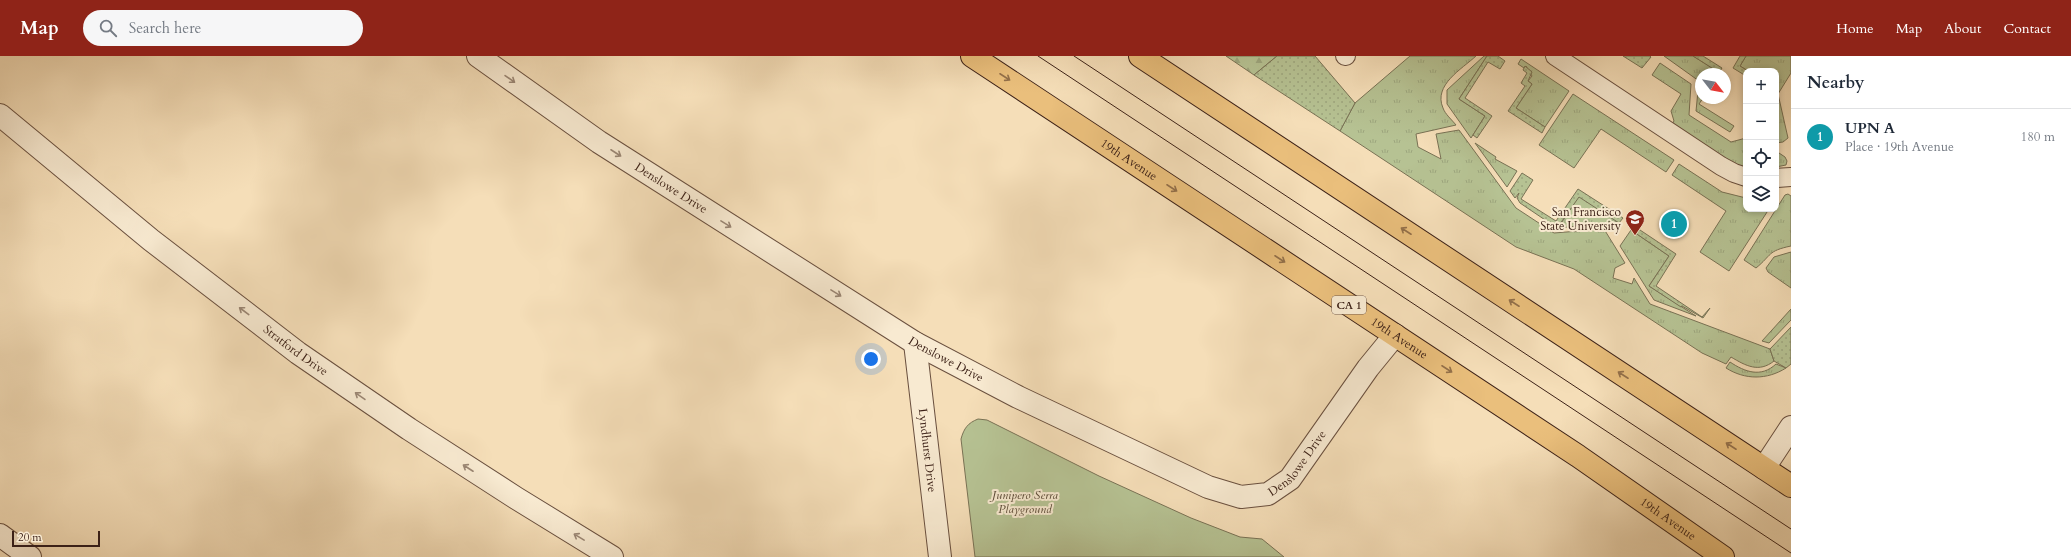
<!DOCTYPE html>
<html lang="en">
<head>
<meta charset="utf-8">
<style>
	:root { --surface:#fff; --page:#f6f6f7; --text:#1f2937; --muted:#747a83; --line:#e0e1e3; --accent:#8f2418 }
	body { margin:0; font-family:Cardo,serif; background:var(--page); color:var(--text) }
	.controls { position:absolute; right:12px; top:12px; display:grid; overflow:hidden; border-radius:8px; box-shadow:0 2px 6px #0003 }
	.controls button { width:36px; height:36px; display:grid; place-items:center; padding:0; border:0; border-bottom:1px solid var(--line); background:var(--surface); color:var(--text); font:20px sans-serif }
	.compass { position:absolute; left:1695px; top:12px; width:36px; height:36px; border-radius:50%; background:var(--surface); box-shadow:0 2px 6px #0003; rotate:121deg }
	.scale { position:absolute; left:12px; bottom:10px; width:88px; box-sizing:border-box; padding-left:4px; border:2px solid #3c2117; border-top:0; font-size:11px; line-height:14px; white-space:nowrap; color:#3c2117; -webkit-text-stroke:3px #f8ead1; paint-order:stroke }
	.you { position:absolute; left:871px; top:303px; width:14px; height:14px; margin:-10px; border:3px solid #fff; border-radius:50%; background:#1a73e8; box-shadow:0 0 0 6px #1a73e833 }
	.badge { display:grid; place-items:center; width:26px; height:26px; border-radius:50%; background:var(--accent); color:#fff; font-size:13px; font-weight:700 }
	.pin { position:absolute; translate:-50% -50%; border:2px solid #fff; box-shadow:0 1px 4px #0006 }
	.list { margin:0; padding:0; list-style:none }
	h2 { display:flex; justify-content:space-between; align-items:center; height:52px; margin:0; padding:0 16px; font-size:17px }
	h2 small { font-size:13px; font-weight:400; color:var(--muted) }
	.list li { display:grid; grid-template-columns:26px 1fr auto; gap:12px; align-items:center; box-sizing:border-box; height:56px; padding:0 16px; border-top:1px solid var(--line) }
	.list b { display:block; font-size:15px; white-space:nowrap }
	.list p { margin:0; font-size:13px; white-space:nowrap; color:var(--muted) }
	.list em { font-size:13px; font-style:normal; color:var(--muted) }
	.icon { flex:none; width:22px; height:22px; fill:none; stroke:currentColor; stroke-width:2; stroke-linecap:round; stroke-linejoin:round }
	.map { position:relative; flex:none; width:1791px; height:501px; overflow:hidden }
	header { display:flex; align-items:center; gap:24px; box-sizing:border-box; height:56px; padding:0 20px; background:var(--accent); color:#fff }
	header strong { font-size:19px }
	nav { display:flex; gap:22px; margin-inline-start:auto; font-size:14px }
	.search { width:280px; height:36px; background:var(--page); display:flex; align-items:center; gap:10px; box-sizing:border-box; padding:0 14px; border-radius:22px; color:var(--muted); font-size:15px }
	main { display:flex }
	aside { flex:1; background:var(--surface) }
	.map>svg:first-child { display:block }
	.grass { fill:url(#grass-tufts); stroke:#797255 }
	.forest { fill:url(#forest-firs); stroke:#797255 }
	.park { fill:#b6c293; stroke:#797255 }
	.garden { fill:url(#garden-dots); stroke:#797255 }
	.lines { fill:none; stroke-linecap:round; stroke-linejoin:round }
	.service-casing { stroke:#6a503f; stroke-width:20 }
	.minor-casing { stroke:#6a503f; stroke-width:24 }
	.trunk-casing { stroke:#3c2117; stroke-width:24 }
	.service { stroke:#f8ead1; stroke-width:18 }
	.minor { stroke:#f8ead1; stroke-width:22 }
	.trunk { stroke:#eabf7c; stroke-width:22 }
	.tram { stroke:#3c2117; stroke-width:1 }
	.oneway { stroke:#93704a }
	.oneway2 { stroke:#9a8674 }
	.labels { text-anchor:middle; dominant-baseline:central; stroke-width:4; stroke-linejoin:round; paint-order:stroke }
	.shield { fill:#f8ead1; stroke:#745d4f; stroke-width:1 }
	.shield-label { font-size:11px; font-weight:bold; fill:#3c2117 }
	.street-label { font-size:12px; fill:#3c2117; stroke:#f8ead1 }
	.poi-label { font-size:12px; fill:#3c2117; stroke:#f8ead1; text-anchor:end }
	.park-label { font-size:12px; font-style:italic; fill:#5a4936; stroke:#f8ead1 }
</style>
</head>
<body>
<header>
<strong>Map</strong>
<div class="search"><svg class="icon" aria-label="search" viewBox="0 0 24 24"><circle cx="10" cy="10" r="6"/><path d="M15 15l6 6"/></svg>Search here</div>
<nav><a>Home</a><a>Map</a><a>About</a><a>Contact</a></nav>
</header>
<main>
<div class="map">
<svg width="1791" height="501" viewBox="0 0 1791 501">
	<defs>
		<pattern id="grass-tufts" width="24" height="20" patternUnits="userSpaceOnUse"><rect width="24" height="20" fill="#b6c293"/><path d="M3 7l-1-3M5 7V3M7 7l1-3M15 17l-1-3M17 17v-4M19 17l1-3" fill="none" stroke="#9da67e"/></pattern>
		<pattern id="forest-firs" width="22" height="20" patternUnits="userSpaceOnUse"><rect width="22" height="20" fill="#b6c293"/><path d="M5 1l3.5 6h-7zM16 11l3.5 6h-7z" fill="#9da67e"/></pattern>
		<pattern id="garden-dots" width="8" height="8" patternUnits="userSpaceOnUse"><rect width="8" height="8" fill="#b6c293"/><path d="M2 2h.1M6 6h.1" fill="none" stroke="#9da67e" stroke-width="1.8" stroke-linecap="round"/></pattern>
	</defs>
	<rect width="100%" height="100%" fill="#f5deb8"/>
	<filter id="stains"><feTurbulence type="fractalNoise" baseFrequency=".005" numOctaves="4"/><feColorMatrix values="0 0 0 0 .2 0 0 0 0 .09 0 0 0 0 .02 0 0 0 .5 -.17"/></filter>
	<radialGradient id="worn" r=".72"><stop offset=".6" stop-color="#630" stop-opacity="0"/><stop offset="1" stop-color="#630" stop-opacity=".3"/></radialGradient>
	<!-- grass -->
	<path class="grass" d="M1410,0H1476C1462,13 1433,29 1443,52C1445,58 1452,64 1456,69L1416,78L1418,91L1441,103L1436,78L1459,74L1516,152L1554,177L1604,173L1625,207L1615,212L1613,222L1632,228L1634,222L1650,248L1770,293L1774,305C1759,317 1746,310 1731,301L1726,308L1702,297L1574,213L1516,191L1340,75L1355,47Z
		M1484,0H1487L1459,43L1485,60L1471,82L1447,48V34Z
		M1664,0H1693L1716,14L1713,18H1701V42H1703L1699,48L1734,70L1730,76L1696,55L1699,25Z
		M1746,0H1791V17L1778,38L1788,82L1783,86L1776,87V15H1748L1740,10Z
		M1521,3L1569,35L1545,71L1516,52L1532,28L1528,25L1532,20L1526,10L1524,12L1518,8Z
		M1660,7L1691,28L1689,59L1731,86L1746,82V112L1732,107L1672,68L1674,65L1671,55L1681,38L1652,19Z
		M1573,38L1674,104L1666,116L1601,73L1574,112L1539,89Z
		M1475,87L1496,101L1495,103L1517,115L1507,131Z
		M1776,95L1785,101L1787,105L1786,109L1776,111Z
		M1679,108L1722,136L1746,142V153H1769L1729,215L1700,196L1726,155L1672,119Z
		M1788,138L1791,140V190C1767,195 1772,199 1756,212L1744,204L1785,139Z
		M1579,140L1618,166L1558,172Z
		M1631,174L1669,200L1649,230L1696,260L1654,244L1620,190Z
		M1791,196V232L1768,216L1766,212L1774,201Z
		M1791,253V264L1769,287L1762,285Z
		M1730,306C1745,316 1761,322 1776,308L1786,312C1767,324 1745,324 1726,312Z"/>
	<!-- forest -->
	<path class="forest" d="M1226,0H1277L1254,19Z"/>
	<!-- park -->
	<path class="park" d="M978,363L987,364L1099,420L1191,462L1240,481L1262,483L1284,501H975L961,383C964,372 968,367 978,363Z"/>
	<!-- garden -->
	<path class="garden" d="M1277,0H1315L1355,47L1340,75L1254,19Z
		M1487,0H1498L1505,5L1500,13L1488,6L1465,42L1492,60L1477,82L1473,79L1485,60L1459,43Z
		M1623,0H1650L1651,1L1642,12Z
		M1693,0H1703L1722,12L1718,18H1713L1715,14Z
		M1740,0H1746L1740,10L1748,15H1746V20L1733,12Z
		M1525,10L1532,16L1528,25L1532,28L1516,52L1545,71L1542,77L1508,55L1525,30L1521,27L1527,17L1523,14Z
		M1522,117L1533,124L1521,143L1556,165L1578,133L1623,162L1619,167L1579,141L1557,172L1520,147L1517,142L1519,137L1515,142L1510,135Z
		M1634,170L1676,198L1656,230L1702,261L1710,252L1703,262L1682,250L1681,251L1649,230L1669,200L1631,174Z
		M1791,271V308L1786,312L1774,305L1770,293Z"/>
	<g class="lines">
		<defs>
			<path id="service" d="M1345,0H1346
				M1555,0L1721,110L1734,117L1746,121
				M1776,122L1791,121"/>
			<g id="minor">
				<path id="s1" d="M478,0L599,86L915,287L1018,341L1208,431L1241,441L1268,438L1290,423L1368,312L1395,279"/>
				<path id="s2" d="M0,59L151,184L298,297L409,373L516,442L612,501"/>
				<path id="s3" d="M915,287L940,501"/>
				<path d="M1764,412L1791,371"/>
				<path d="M0,479L30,501"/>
			</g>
			<g id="trunk">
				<path id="s4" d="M972,0L1578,400L1723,501"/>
				<path d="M1140,0L1791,430"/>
			</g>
		</defs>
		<!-- service casing -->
		<use href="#service" class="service-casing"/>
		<!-- minor casing -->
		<use href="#minor" class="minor-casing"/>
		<!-- trunk casing -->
		<use href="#trunk" class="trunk-casing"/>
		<!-- service -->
		<use href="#service" class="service"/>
		<!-- minor -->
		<use href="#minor" class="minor"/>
		<!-- trunk -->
		<use href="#trunk" class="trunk"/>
		<!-- tram -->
		<path class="tram" d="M1038,0L1791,497
			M1074,0L1791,473"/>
	</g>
	<!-- one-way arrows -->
	<defs><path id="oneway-shaft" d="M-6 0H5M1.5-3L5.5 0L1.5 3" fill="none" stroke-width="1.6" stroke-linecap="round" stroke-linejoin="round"/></defs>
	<g class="oneway">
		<use href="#oneway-shaft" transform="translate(1005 21) rotate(33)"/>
		<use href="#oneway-shaft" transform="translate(1172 132) rotate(33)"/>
		<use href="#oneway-shaft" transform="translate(1406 175) rotate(-147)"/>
		<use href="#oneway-shaft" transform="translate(1280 203) rotate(33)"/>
		<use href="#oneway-shaft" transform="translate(1514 247) rotate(-147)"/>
		<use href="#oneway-shaft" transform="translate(1447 313) rotate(33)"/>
		<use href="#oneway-shaft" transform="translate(1623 319) rotate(-147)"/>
		<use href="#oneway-shaft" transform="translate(1731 390) rotate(-147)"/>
	</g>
	<g class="oneway2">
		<use href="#oneway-shaft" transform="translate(510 23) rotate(35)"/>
		<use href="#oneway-shaft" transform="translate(616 97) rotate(33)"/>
		<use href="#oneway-shaft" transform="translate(726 168) rotate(32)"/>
		<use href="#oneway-shaft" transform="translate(836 237) rotate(32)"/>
		<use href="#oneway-shaft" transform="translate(244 255) rotate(-143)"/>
		<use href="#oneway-shaft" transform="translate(360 340) rotate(-145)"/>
		<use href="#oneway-shaft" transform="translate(468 412) rotate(-147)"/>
		<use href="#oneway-shaft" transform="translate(579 481) rotate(-149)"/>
	</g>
	<!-- icons -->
	<defs>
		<symbol id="university-pin" viewBox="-11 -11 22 30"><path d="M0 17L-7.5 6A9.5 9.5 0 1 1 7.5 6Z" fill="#8f2418" stroke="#f8ead1"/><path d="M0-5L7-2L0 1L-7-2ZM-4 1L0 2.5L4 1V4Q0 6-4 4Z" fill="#fff"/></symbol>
	</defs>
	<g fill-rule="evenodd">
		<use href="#university-pin" x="1624" y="152" width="22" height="30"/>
	</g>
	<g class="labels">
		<!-- shield labels -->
		<rect class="shield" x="1332" y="240" width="34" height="18" rx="3"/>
		<g class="shield-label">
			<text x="1349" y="249">CA 1</text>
		</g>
		<!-- street labels -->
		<g class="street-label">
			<text stroke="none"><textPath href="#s4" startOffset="188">19th Avenue</textPath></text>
			<text stroke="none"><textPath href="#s1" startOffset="234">Denslowe Drive</textPath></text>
			<text stroke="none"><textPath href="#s4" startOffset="512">19th Avenue</textPath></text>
			<text stroke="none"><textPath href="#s2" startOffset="378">Stratford Drive</textPath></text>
			<text stroke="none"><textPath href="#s1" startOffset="558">Denslowe Drive</textPath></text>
			<text stroke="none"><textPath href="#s3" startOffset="108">Lyndhurst Drive</textPath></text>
			<text stroke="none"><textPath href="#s1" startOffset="954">Denslowe Drive</textPath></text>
			<text stroke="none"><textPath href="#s4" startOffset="836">19th Avenue</textPath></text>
		</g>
		<!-- poi labels -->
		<g class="poi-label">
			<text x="1621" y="156">San Francisco<tspan x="1621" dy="14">State University</tspan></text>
		</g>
		<!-- park labels -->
		<g class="park-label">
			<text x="1025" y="439">Junipero Serra<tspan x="1025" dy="14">Playground</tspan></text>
		</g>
	</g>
	<rect width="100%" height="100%" filter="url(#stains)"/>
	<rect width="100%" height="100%" fill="url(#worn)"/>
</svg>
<div class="controls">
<button>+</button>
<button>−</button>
<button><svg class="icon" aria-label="locate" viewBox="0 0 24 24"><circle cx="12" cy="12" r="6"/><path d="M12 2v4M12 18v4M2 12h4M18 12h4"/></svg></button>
<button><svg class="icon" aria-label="layers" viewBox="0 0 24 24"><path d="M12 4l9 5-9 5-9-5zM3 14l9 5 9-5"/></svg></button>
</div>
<svg class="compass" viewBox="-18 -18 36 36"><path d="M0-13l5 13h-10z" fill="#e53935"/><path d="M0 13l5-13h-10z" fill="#747a83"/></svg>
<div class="scale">20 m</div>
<div class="you"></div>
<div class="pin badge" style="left:1674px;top:168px;background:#0f9aa8">1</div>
</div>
<aside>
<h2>Nearby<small></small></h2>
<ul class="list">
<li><span class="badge" style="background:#0f9aa8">1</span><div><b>UPN A</b><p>Place · 19th Avenue</p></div><em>180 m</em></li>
</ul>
</aside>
</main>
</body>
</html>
